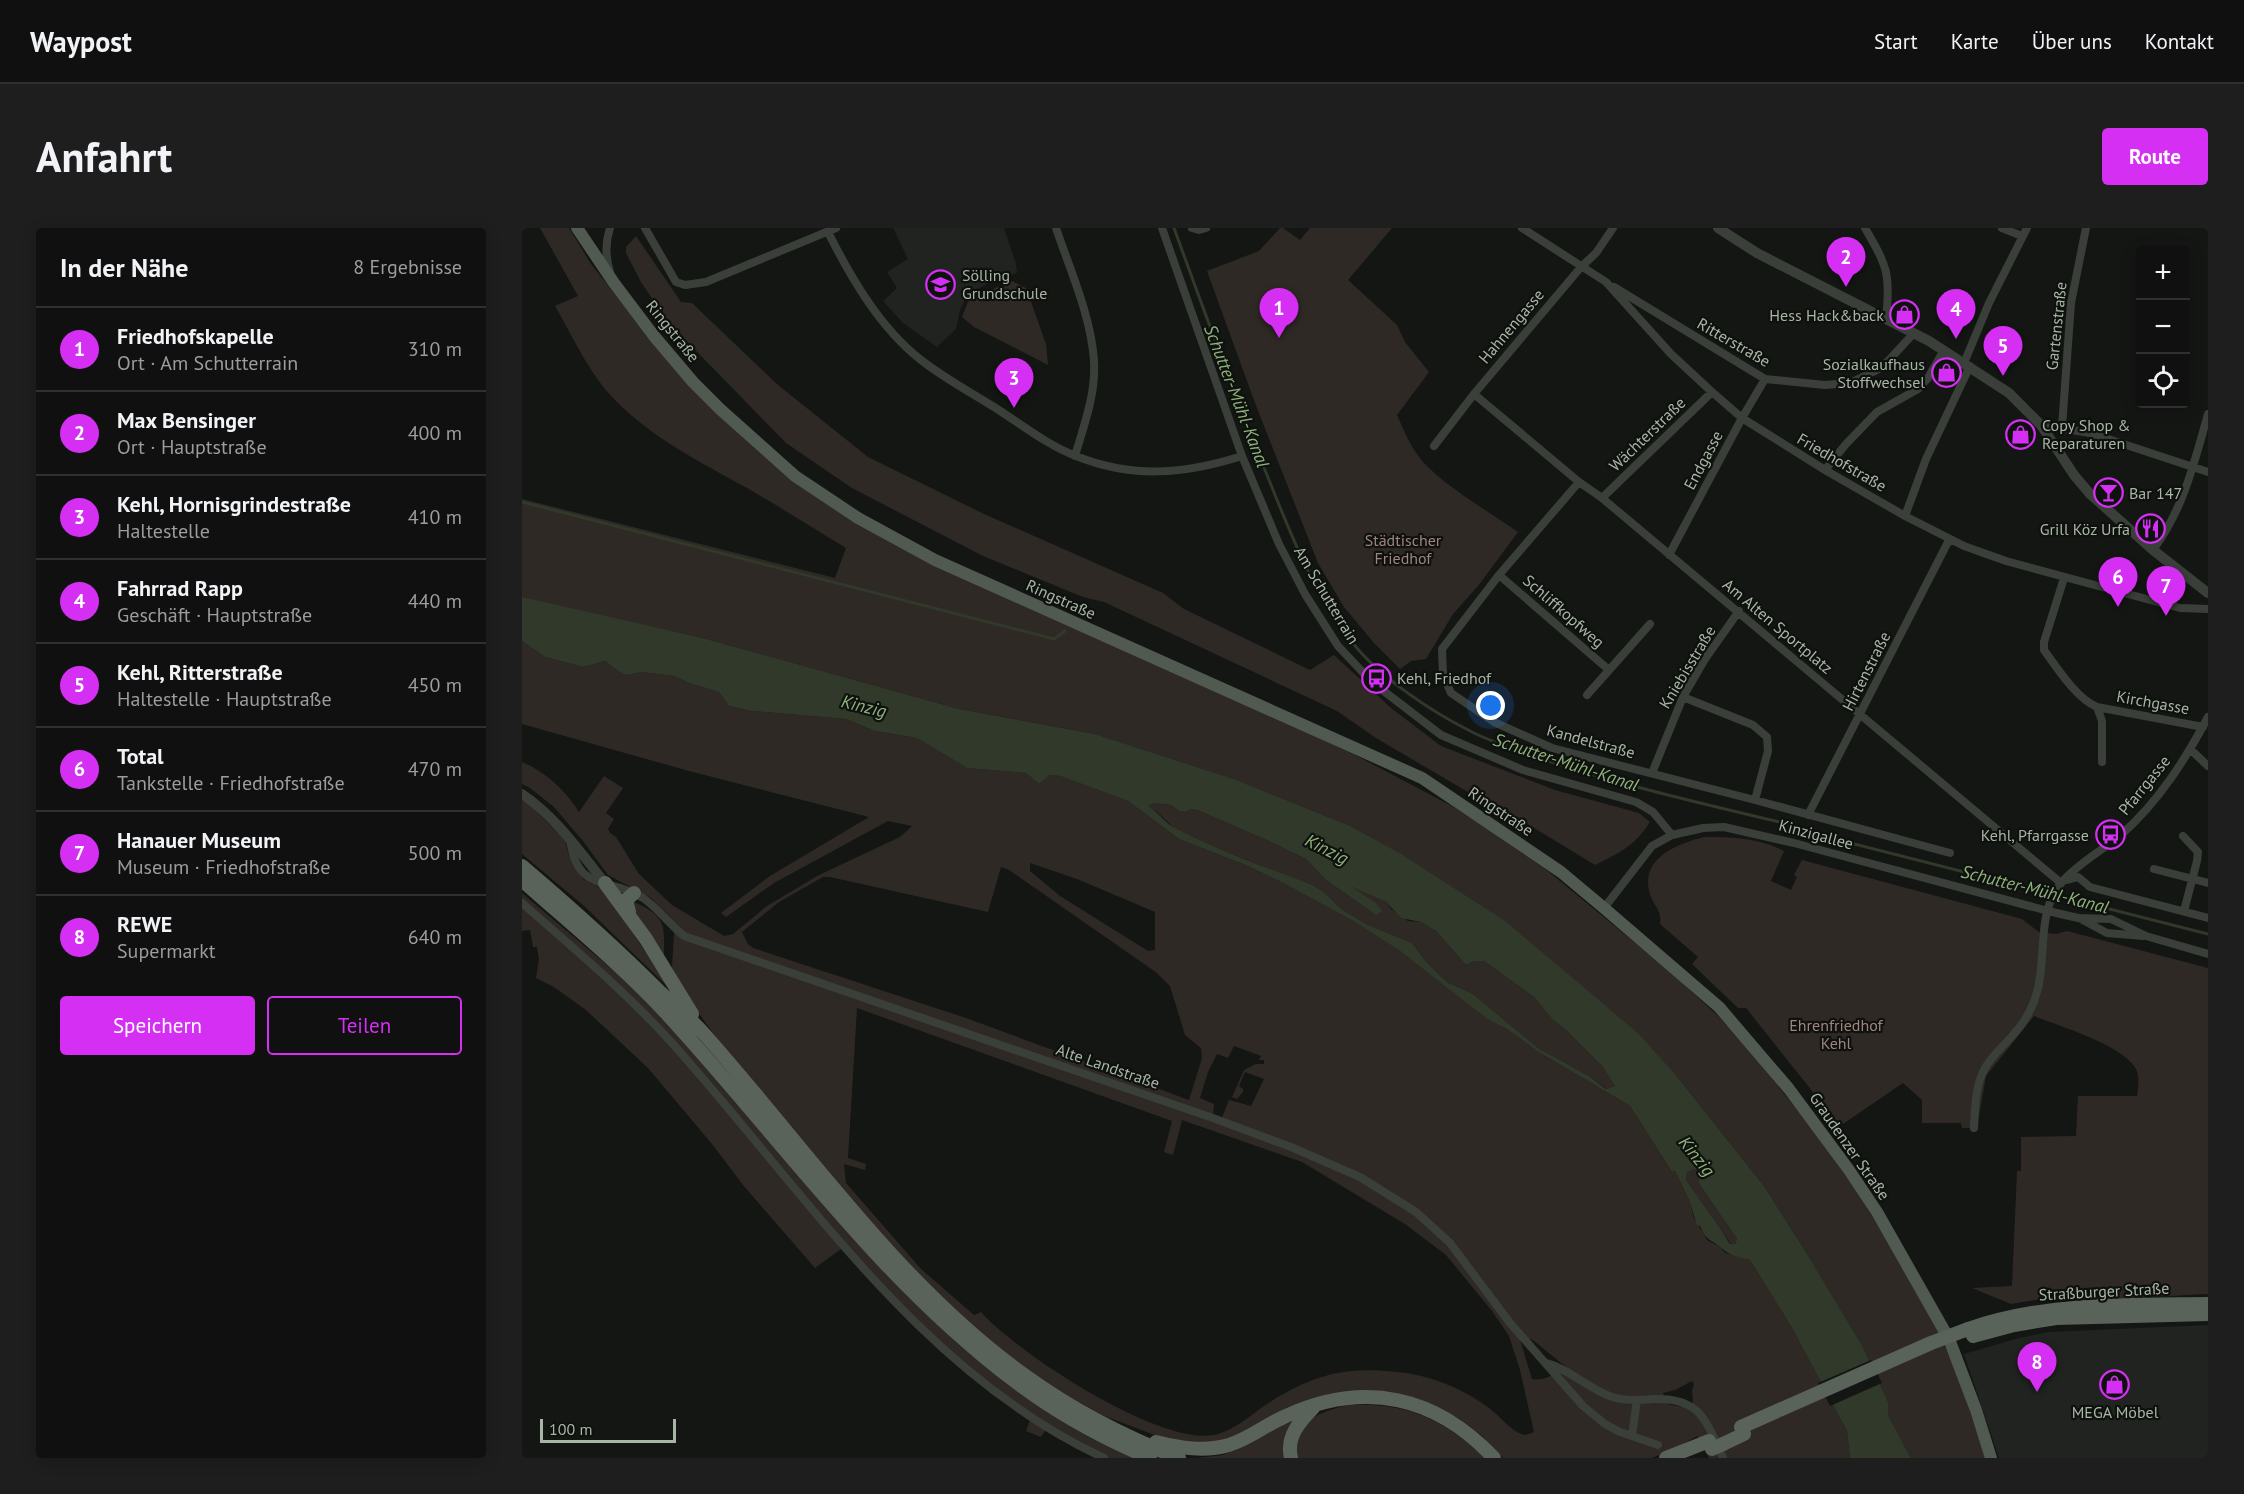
<!DOCTYPE html>
<html lang="de">
<head>
<meta charset="utf-8">
<style>
	:root { --surface:#0f100f; --page:#1d1e1d; --text:#f1f3f6; --muted:#9b9d9e; --line:#2f302f; --accent:#d42ff3 }
	body { margin:0; font-family:"PT Sans",sans-serif; background:var(--page); color:var(--text) }
	.controls { position:absolute; right:18px; top:18px; display:grid; overflow:hidden; border-radius:6px; box-shadow:0 3px 15px #0003 }
	.controls button { width:54px; height:54px; display:grid; place-items:center; padding:0; border:0; border-bottom:2px solid var(--line); background:var(--surface); color:var(--text); font:30px sans-serif }
	.scale { position:absolute; left:18px; bottom:15px; width:136px; box-sizing:border-box; padding-left:6px; border:3px solid #a8b6a5; border-top:0; font-size:16px; line-height:21px; white-space:nowrap; color:#a8b6a5; -webkit-text-stroke:4px #0f110f; paint-order:stroke }
	.you { position:absolute; left:969px; top:478px; width:21px; height:21px; margin:-15px; border:4px solid #fff; border-radius:50%; background:#1a73e8; box-shadow:0 0 0 9px #1a73e833 }
	.badge { display:grid; place-items:center; width:39px; height:39px; border-radius:50%; background:var(--accent); color:#fff; font-size:20px; font-weight:700 }
	.pin { position:absolute; translate:-50% -50px; filter:drop-shadow(0 2px 3px #0008) }
	.pin::after { content:''; position:absolute; top:32px; width:21px; height:18px; background:inherit; clip-path:polygon(0 0,100% 0,50% 100%) }
	.list { margin:0; padding:0; list-style:none }
	h2 { display:flex; justify-content:space-between; align-items:center; height:78px; margin:0; padding:0 24px; font-size:26px }
	h2 small { font-size:20px; font-weight:400; color:var(--muted) }
	.list li { display:grid; grid-template-columns:39px 1fr auto; gap:18px; align-items:center; box-sizing:border-box; height:84px; padding:0 24px; border-top:2px solid var(--line) }
	.list b { display:block; font-size:22px; white-space:nowrap }
	.list p { margin:0; font-size:20px; white-space:nowrap; color:var(--muted) }
	.list em { font-size:20px; font-style:normal; color:var(--muted) }
	.actions { display:flex; gap:12px; padding:18px 24px }
	.actions a { flex:1; padding:14px 0; border:2px solid var(--accent); border-radius:6px; text-align:center; font-size:21px; color:var(--accent) }
	.actions .main { background:var(--accent); color:#fff }
	.icon { flex:none; width:33px; height:33px; fill:none; stroke:currentColor; stroke-width:2; stroke-linecap:round; stroke-linejoin:round }
	.map { position:relative; flex:none; width:1686px; height:1230px; overflow:hidden; border-radius:6px }
	header { display:flex; align-items:center; gap:36px; box-sizing:border-box; height:84px; padding:0 30px; background:var(--surface); border-bottom:2px solid var(--line) }
	header strong { font-size:28px }
	nav { display:flex; gap:33px; margin-inline-start:auto; font-size:21px }
	.intro { display:flex; align-items:center; justify-content:space-between; box-sizing:border-box; height:144px; padding:0 36px }
	h1 { margin:0; font-size:42px }
	.button { padding:15px 27px; border-radius:6px; background:var(--accent); color:#fff; font-size:21px; font-weight:700 }
	main { display:flex; gap:36px; padding:0 36px }
	aside { flex:1; background:var(--surface); border-radius:6px; box-shadow:0 3px 15px #0003 }
	.map>svg:first-child { display:block }
	.built { fill:#202320 }
	.green { fill:#2f2926; fill-rule:evenodd }
	.water { fill:#30392a; fill-rule:evenodd }
	.pier { fill:#141614 }
	.lines { fill:none; stroke-linecap:round; stroke-linejoin:round }
	.stream { stroke:#30392a; stroke-width:3 }
	.minor { stroke:#3a4039; stroke-width:8 }
	.tertiary { stroke:#3a4039; stroke-width:10 }
	.primary { stroke:#515a51; stroke-width:12 }
	.trunk { stroke:#5a6359; stroke-width:14 }
	.trunk-bridge { stroke:#5a6359; stroke-width:14 }
	.labels { text-anchor:middle; dominant-baseline:central; stroke-width:4.5; stroke-linejoin:round; paint-order:stroke }
	.poi-label { font-size:16px; fill:#a8b6a5; stroke:#0f110f; text-anchor:start }
	.street-label { font-size:16px; fill:#a8b6a5; stroke:#0f110f }
	.park-label { font-size:16px; fill:#a1857c; stroke:#0f110f }
	.water-label { font-size:18px; font-style:italic; fill:#8fb27c; stroke:#0f110f }
</style>
</head>
<body>
<header>
<strong>Waypost</strong>
<nav><a>Start</a><a>Karte</a><a>Über uns</a><a>Kontakt</a></nav>
</header>
<div class="intro"><h1>Anfahrt</h1><a class="button">Route</a></div>
<main>
<aside>
<h2>In der Nähe<small>8 Ergebnisse</small></h2>
<ul class="list">
<li><span class="badge">1</span><div><b>Friedhofskapelle</b><p>Ort · Am Schutterrain</p></div><em>310 m</em></li>
<li><span class="badge">2</span><div><b>Max Bensinger</b><p>Ort · Hauptstraße</p></div><em>400 m</em></li>
<li><span class="badge">3</span><div><b>Kehl, Hornisgrindestraße</b><p>Haltestelle</p></div><em>410 m</em></li>
<li><span class="badge">4</span><div><b>Fahrrad Rapp</b><p>Geschäft · Hauptstraße</p></div><em>440 m</em></li>
<li><span class="badge">5</span><div><b>Kehl, Ritterstraße</b><p>Haltestelle · Hauptstraße</p></div><em>450 m</em></li>
<li><span class="badge">6</span><div><b>Total</b><p>Tankstelle · Friedhofstraße</p></div><em>470 m</em></li>
<li><span class="badge">7</span><div><b>Hanauer Museum</b><p>Museum · Friedhofstraße</p></div><em>500 m</em></li>
<li><span class="badge">8</span><div><b>REWE</b><p>Supermarkt</p></div><em>640 m</em></li>
</ul>
<div class="actions"><a class="main">Speichern</a><a>Teilen</a></div>
</aside>
<div class="map">
<svg width="1686" height="1230" viewBox="0 0 1686 1230">
	<rect width="100%" height="100%" fill="#141614"/>
	<!-- built -->
	<path class="built" d="M371,0H482L494,36L495,45L474,51L445,67L438,82L434,101L415,119L381,95L361,73L375,60L365,44L386,31Z
		M1686,1097V1230H1477L1442,1126L1497,1110L1527,1104Z"/>
	<!-- green -->
	<path class="green" d="M18,0H47L69,36L149,137L325,288L833,527L928,577L958,596L1027,644L1146,742L1196,788L1227,822L1288,898L1337,966L1413,1093C1415,1106 1424,1119 1429,1132C1442,1164 1453,1197 1464,1230H1389L1366,1187V1174L1341,1119L1287,1029L1242,958L1157,851L826,597L712,551L573,506L437,481L181,410L12,373L0,369V271L313,350L324,320C291,300 258,279 225,260C178,234 130,210 92,171C67,145 51,109 33,78L56,68Z
		M758,0H761L778,12L788,0H870L826,52L875,97L883,114L907,144L875,187C883,205 891,225 906,239C932,264 966,283 996,304L956,358L931,386L904,431L889,433L878,441L852,415L822,379L796,335L733,175L685,43L737,23Z
		M114,8L159,74L170,75L256,157L346,229L462,286L641,365L662,381L788,442L812,427L869,480L919,518L1033,562L1117,585L1128,594C1113,618 1097,625 1073,637L994,589L951,567L854,510L815,483L582,374L561,369L461,328L330,260L264,215L146,94L119,54L104,25V19Z
		M490,53L504,60L524,116L526,137L452,99L440,89L447,71Z
		M0,413L23,429L61,439L83,433L96,443L104,447L120,444L152,448L167,455L197,464L207,478L230,483L324,491L353,503L395,510L445,540L504,545L517,556L528,547L538,548L606,573L657,611L726,638L763,656L833,694L877,721L965,791L985,801L1021,827L1108,878L1150,944L1153,943L1167,972L1172,990L1185,1012L1198,1019L1203,1025L1228,1032L1270,1100L1325,1203L1328,1230H1187L1175,1208L1149,1223L1129,1230H981L959,1207L938,1191L917,1180L847,1164H820L793,1170L706,1211L680,1216L635,1208L580,1187L541,1165L485,1129L383,1036L229,854L190,804L165,768L150,740L152,705L148,689L129,670L86,647L61,613L32,579L8,560L0,556V534C24,544 43,562 57,584L82,548L101,560L84,585L92,591L86,601L88,605L94,609L117,646L150,677L202,708L211,706L245,678L297,647L378,609L390,598L366,593L252,655L204,689L199,685L248,648L347,589L167,543L0,496ZM508,635L555,651L633,684V722L626,723L538,668L508,643ZM479,639L487,642L635,745L648,758L663,807L679,820L680,830L667,872L444,790L231,720L226,716L220,704L257,674L301,649H308L466,684ZM335,780L650,893L642,924L651,927L660,892L780,934L883,996L924,1027L970,1083L987,1108L998,1142L1012,1204C1007,1206 1004,1208 999,1206C987,1201 977,1187 967,1180C940,1160 908,1147 875,1144C820,1138 788,1148 742,1178C728,1188 713,1201 696,1206C642,1222 494,1124 459,1084L452,1087L399,1041L324,955L322,936L343,942L344,936L326,930ZM712,818L739,828L737,832H742V836H734L722,842L710,869L715,871L721,864V861L717,858L723,844L742,851L729,878L707,872L699,892L691,890L692,876L678,870L686,844L695,826L706,830ZM996,1105L1012,1113L1044,1139C1034,1145 1022,1154 1010,1151ZM1170,1153L1172,1156L1170,1162L1171,1176L1166,1180L1145,1176L1141,1165L1153,1162Z
		M0,572L10,579L43,612L46,625L61,651L87,664L101,684L107,699L147,760L61,677L0,626Z
		M632,575L649,577L657,583L663,584L668,581L678,583L751,615L784,631L804,652L854,687L821,654L864,674L869,681L886,693L899,694L914,703L944,737L952,733H962L1012,769L1031,792L1043,801L1080,838L1093,858L1085,861L1067,848L1016,820L951,766L925,754L905,735L890,715L844,696L818,680L801,663L786,655L688,618L652,600L634,583L625,578Z
		M1182,609C1208,609 1239,610 1262,623L1249,653L1269,662L1275,649L1272,647L1280,632L1500,691L1517,704L1534,706L1545,703L1686,740V1066L1569,1072L1563,1064L1489,1076L1450,1060L1490,1058L1495,943H1499V909L1554,908L1556,868H1615C1616,860 1618,849 1614,841C1601,817 1537,798 1512,788L1464,848L1455,900H1440L1439,895H1400V872L1381,855L1318,898L1224,780H1216L1170,736L1176,729L1138,696C1140,682 1132,679 1128,666C1117,631 1154,616 1182,609Z
		M0,665L98,748L129,777L397,1079L438,1118L492,1161L507,1172L612,1230H584L526,1199L519,1209L504,1203L509,1189L423,1120L323,1018L293,1040L221,957L190,916L126,840L64,782L32,759L14,750L17,731L15,719H11L8,702L0,703Z
		M110,673C146,689 142,696 142,732L109,680Z
		M1172,941L1178,947L1176,954L1215,1011L1213,1016H1209L1198,1000L1164,952L1165,944Z
		M828,1177C889,1175 920,1192 965,1230H775C772,1193 797,1183 828,1177Z
		M779,1186L764,1230H676L700,1227L715,1222Z"/>
	<!-- water -->
	<path class="water" d="M0,369L181,410L437,481L573,506L712,551L826,597L879,626L983,693L1117,806L1157,851L1242,958L1287,1029L1341,1119L1366,1174V1187L1389,1230H1328L1325,1203L1270,1100L1228,1032C1213,1028 1210,1029 1198,1019C1187,1010 1184,1013 1178,998L1175,997L1167,972L1153,943L1150,944L1108,878L1018,825L985,801L965,791L877,722L833,694L763,656L726,638L657,611L606,573L538,548L528,547L517,556L504,545L445,540L395,510L353,503L324,491L230,483L207,478L197,464L167,455L152,448L120,444L104,447L96,443L83,433L61,439L23,429L0,413ZM632,575L649,577L657,583L663,584L669,581L678,583L751,615L784,631L804,652L854,687L860,683L854,675L828,658L864,674L879,690L899,694L914,703L944,737L952,733H962L1012,769L1031,792L1043,801L1080,838L1093,858L1084,861L1067,848L1016,820L951,766L925,754L905,735L890,715L844,696L818,680L801,663L786,655C741,638 697,623 655,601C643,596 637,584 626,578ZM1172,941L1178,946L1176,954L1215,1011L1213,1016H1208L1198,1000L1164,952L1165,944Z"/>
	<!-- pier -->
	<path class="pier" d="M1349,1132L1360,1155L1308,1178L1296,1155Z"/>
	<g class="lines">
		<!-- stream -->
		<path class="stream" d="M652,0C682,83 712,165 745,247C768,304 791,365 830,414C857,449 910,484 950,504C976,517 1005,526 1033,535C1111,560 1191,578 1270,597L1297,607L1686,706
			M0,274L532,411L543,403"/>
		<!-- minor -->
		<path class="minor" d="M88,0C83,15 83,28 88,44
			M123,0L154,54L163,57L184,54L314,0
			M534,0C548,42 569,88 572,133C574,166 562,197 553,228
			M640,0L720,228L757,316L783,366L816,418L850,454L919,507L1001,542L1114,574L1131,584L1150,607
			M670,0L677,2L684,0
			M1000,0L1084,54L1149,126L1190,164L1220,190L1303,242L1383,288L1442,318L1484,333L1658,380L1686,381
			M1343,0C1365,38 1369,46 1364,90
			M1480,0L1500,8
			M306,4C329,50 358,100 399,132C422,150 448,164 472,179C499,196 525,217 554,228C611,251 663,246 720,228
			M1092,59L1243,151L1303,157L1328,155L1355,142L1367,132L1392,105
			M1442,135L1467,75L1505,0
			M952,166L1057,254L1080,270L1539,655
			M1519,197L1568,205L1686,244
			M1540,199L1549,75L1564,0
			M912,218L952,166L1059,39L1074,25L1091,0
			M1303,242L1324,216L1355,184L1396,161L1406,150L1422,122
			M1057,254L977,347L920,421L921,447L929,465L972,494L1030,520L1233,572L1428,625
			M1080,270L1190,164
			M1383,288L1404,231L1448,138
			M1631,322C1662,280 1672,235 1686,186
			M1147,327L1220,190L1243,151
			M977,347L1087,442
			M1542,350L1522,414V422C1535,440 1555,471 1575,479L1580,493V534
			M1065,467L1128,396
			M1161,469L1231,497L1245,509L1246,523L1233,572
			M1575,479L1681,499
			M1668,521L1686,538
			M1130,545L1161,469L1183,431L1217,383
			M1286,587L1427,312
			M1661,608L1676,624L1675,633L1662,683
			M48,612C56,666 86,648 121,670C136,680 147,696 162,708L691,890L769,919L838,949L894,984L928,1015L988,1095L1061,1178L1083,1196L1098,1204L1136,1217
			M1632,641L1686,655
			M1545,652L1556,649L1568,659L1686,690
			M0,675C51,720 104,764 150,815C282,962 397,1144 582,1230
			M1082,680L1130,618L1150,607L1181,600L1202,599L1272,615L1526,683L1556,690L1589,691L1624,708L1686,726
			M1557,690L1585,705L1621,708
			M1452,900C1453,881 1453,859 1462,842C1469,828 1481,819 1491,807C1502,795 1511,780 1515,764C1525,729 1514,683 1540,654C1556,635 1581,622 1600,606C1637,573 1663,532 1686,489
			M1024,1135C1048,1141 1066,1161 1090,1169C1103,1173 1117,1172 1131,1171C1178,1169 1184,1192 1201,1230
			M1110,1208L1115,1172"/>
		<!-- tertiary -->
		<path class="tertiary" d="M1196,0L1235,25L1407,113L1487,165L1519,197L1552,247L1568,266L1631,322L1686,365
			M0,566C35,590 57,623 83,655"/>
		<!-- primary -->
		<path class="primary" d="M55,0L92,55L132,108L171,154L198,181L273,248L336,290L413,332L900,550L1039,644L1082,680L1197,779L1267,861L1327,942L1355,984L1427,1111L1454,1182L1469,1230"/>
		<!-- trunk -->
		<path class="trunk" d="M0,638C47,678 93,719 137,763C152,777 169,791 183,807C286,923 375,1055 502,1147C549,1181 603,1209 657,1230
			M0,652C49,696 102,739 146,787C260,911 359,1053 494,1154C535,1185 581,1210 628,1230
			M83,655L124,711L170,786
			M107,684L104,672L112,665
			M1446,1101C1524,1074 1605,1077 1686,1076
			M1451,1108L1492,1097L1534,1090L1686,1086
			M634,1214C658,1220 683,1224 707,1217C727,1211 745,1196 764,1188C842,1152 914,1168 972,1230
			M1201,1216L1222,1206
			M769,1230C764,1209 777,1194 791,1180
			M1144,1230L1187,1213"/>
		<!-- trunk-bridge -->
		<path class="trunk-bridge" d="M1219,1199L1409,1115L1446,1101
			M1190,1221L1201,1216"/>
	</g>
	<!-- icons -->
	<defs>
		<symbol id="school-ring" viewBox="-11 -11 22 22"><circle r="9.5" fill="#0f110f" stroke="#d42ff3" stroke-width="1.5"/><path d="M0-5L7-2L0 1L-7-2ZM-4 1L0 2.5L4 1V4Q0 6-4 4Z" fill="#d42ff3"/></symbol>
		<symbol id="shop-ring" viewBox="-11 -11 22 22"><circle r="9.5" fill="#0f110f" stroke="#d42ff3" stroke-width="1.5"/><path d="M-5-2.5h2.3a2.7 3.5 0 0 1 5.4 0H5L5.5 6h-11ZM-1.5-2.5h3a1.5 2.3 0 0 0-3 0Z" fill="#d42ff3"/></symbol>
		<symbol id="bar-ring" viewBox="-11 -11 22 22"><circle r="9.5" fill="#0f110f" stroke="#d42ff3" stroke-width="1.5"/><path d="M-6-5H6L.8 .8V4.5H3.5V6h-7V4.5H-.8V.8Z" fill="#d42ff3"/></symbol>
		<symbol id="restaurant-ring" viewBox="-11 -11 22 22"><circle r="9.5" fill="#0f110f" stroke="#d42ff3" stroke-width="1.5"/><path d="M-5-6h1v4h1v-4h1v4h1v-4h1v5L-1.5 .5V6h-2V.5L-5-1ZM5-6V6H3V1.5H1.5Q1.5-4 5-6Z" fill="#d42ff3"/></symbol>
		<symbol id="bus-ring" viewBox="-11 -11 22 22"><circle r="9.5" fill="#0f110f" stroke="#d42ff3" stroke-width="1.5"/><path d="M-5-6H5V4H4V6H2V4H-2V6H-4V4H-5ZM-3.5-4V0h7V-4ZM-3.5 1.2v1.5H-2V1.2ZM2 1.2v1.5H3.5V1.2Z" fill="#d42ff3"/></symbol>
	</defs>
	<g fill-rule="evenodd">
		<use href="#school-ring" x="402" y="40" width="33" height="33"/>
		<use href="#shop-ring" x="1366" y="70" width="33" height="33"/>
		<use href="#shop-ring" x="1408" y="128" width="33" height="33"/>
		<use href="#shop-ring" x="1482" y="190" width="33" height="33"/>
		<use href="#bar-ring" x="1570" y="248" width="33" height="33"/>
		<use href="#restaurant-ring" x="1612" y="284" width="33" height="33"/>
		<use href="#bus-ring" x="838" y="434" width="33" height="33"/>
		<use href="#bus-ring" x="1572" y="590" width="33" height="33"/>
		<use href="#shop-ring" x="1576" y="1140" width="33" height="33"/>
	</g>
	<g class="labels">
		<!-- poi labels -->
		<g class="poi-label">
			<text x="440" y="47">Sölling<tspan x="440" dy="18">Grundschule</tspan></text>
			<text x="1362" y="87" text-anchor="end">Hess Hack&amp;back</text>
			<text x="1403" y="136" text-anchor="end">Sozialkaufhaus<tspan x="1403" dy="18">Stoffwechsel</tspan></text>
			<text x="1520" y="197">Copy Shop &amp;<tspan x="1520" dy="18">Reparaturen</tspan></text>
			<text x="1607" y="265">Bar 147</text>
			<text x="1608" y="301" text-anchor="end">Grill Köz Urfa</text>
			<text x="875" y="450">Kehl, Friedhof</text>
			<text x="1567" y="607" text-anchor="end">Kehl, Pfarrgasse</text>
			<text x="1593" y="1184" text-anchor="middle">MEGA Möbel</text>
		</g>
		<!-- street labels -->
		<g class="street-label">
			<text transform="translate(989 98) rotate(-50)">Hahnengasse</text>
			<text transform="translate(1534 98) rotate(-84)">Gartenstraße</text>
			<text transform="translate(151 103) rotate(51)">Ringstraße</text>
			<text transform="translate(1212 114) rotate(30)">Ritterstraße</text>
			<text transform="translate(1125 206) rotate(-44)">Wächterstraße</text>
			<text transform="translate(1181 232) rotate(-62)">Endgasse</text>
			<text transform="translate(1320 234) rotate(30)">Friedhofstraße</text>
			<text transform="translate(805 367) rotate(59)">Am Schutterrain</text>
			<text transform="translate(539 371) rotate(24)">Ringstraße</text>
			<text transform="translate(1042 383) rotate(41)">Schliffkopfweg</text>
			<text transform="translate(1256 398) rotate(40)">Am Alten Sportplatz</text>
			<text transform="translate(1165 439) rotate(-59)">Kniebisstraße</text>
			<text transform="translate(1344 443) rotate(-63)">Hirtenstraße</text>
			<text transform="translate(1631 474) rotate(10)">Kirchgasse</text>
			<text transform="translate(1069 513) rotate(15)">Kandelstraße</text>
			<text transform="translate(1622 557) rotate(-51)">Pfarrgasse</text>
			<text transform="translate(979 583) rotate(34)">Ringstraße</text>
			<text transform="translate(1294 606) rotate(15)">Kinzigallee</text>
			<text transform="translate(586 838) rotate(19)">Alte Landstraße</text>
			<text transform="translate(1328 918) rotate(55)">Graudenzer Straße</text>
			<text transform="translate(1582 1063) rotate(-3)">Straßburger Straße</text>
		</g>
		<!-- park labels -->
		<g class="park-label">
			<text x="881" y="312">Städtischer<tspan x="881" dy="18">Friedhof</tspan></text>
			<text x="1314" y="797">Ehrenfriedhof<tspan x="1314" dy="18">Kehl</tspan></text>
		</g>
		<!-- water labels -->
		<g class="water-label">
			<text transform="translate(715 168) rotate(69)">Schutter-Mühl-Kanal</text>
			<text transform="translate(342 478) rotate(14)">Kinzig</text>
			<text transform="translate(1044 534) rotate(18)">Schutter-Mühl-Kanal</text>
			<text transform="translate(805 621) rotate(27)">Kinzig</text>
			<text transform="translate(1513 661) rotate(14)">Schutter-Mühl-Kanal</text>
			<text transform="translate(1175 928) rotate(51)">Kinzig</text>
		</g>
	</g>
</svg>
<div class="controls">
<button>+</button>
<button>−</button>
<button><svg class="icon" aria-label="locate" viewBox="0 0 24 24"><circle cx="12" cy="12" r="6"/><path d="M12 2v4M12 18v4M2 12h4M18 12h4"/></svg></button>
</div>
<div class="scale">100 m</div>
<div class="you"></div>
<div class="pin badge" style="left:757px;top:110px">1</div>
<div class="pin badge" style="left:1324px;top:59px">2</div>
<div class="pin badge" style="left:492px;top:180px">3</div>
<div class="pin badge" style="left:1434px;top:111px">4</div>
<div class="pin badge" style="left:1481px;top:148px">5</div>
<div class="pin badge" style="left:1596px;top:379px">6</div>
<div class="pin badge" style="left:1644px;top:388px">7</div>
<div class="pin badge" style="left:1515px;top:1164px">8</div>
</div>
</main>
</body>
</html>
